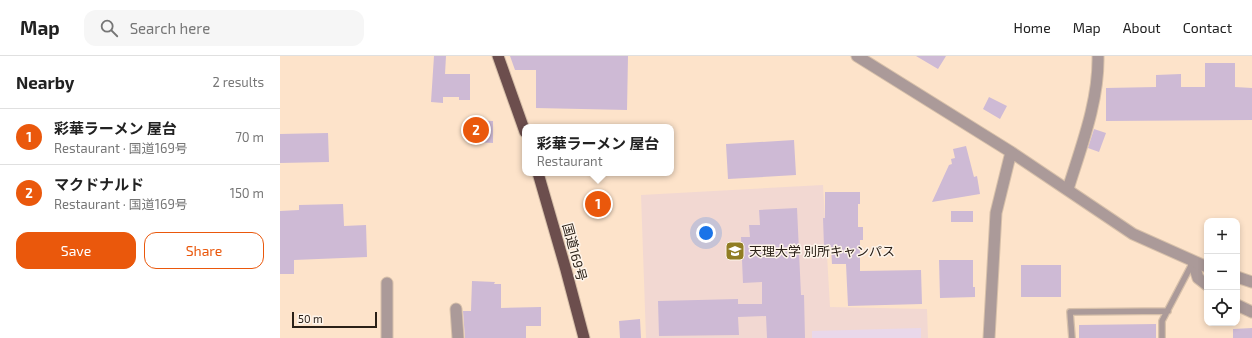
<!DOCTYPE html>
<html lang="en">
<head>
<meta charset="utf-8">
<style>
	:root { --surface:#fff; --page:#f6f6f6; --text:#222; --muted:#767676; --line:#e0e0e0; --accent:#ea580c }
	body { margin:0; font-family:"Exo 2","Noto Sans JP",sans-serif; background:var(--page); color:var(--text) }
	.controls { position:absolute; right:12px; bottom:12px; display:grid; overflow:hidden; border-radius:8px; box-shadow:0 2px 6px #0003 }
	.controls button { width:36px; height:36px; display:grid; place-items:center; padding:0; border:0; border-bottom:1px solid var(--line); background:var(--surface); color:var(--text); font:20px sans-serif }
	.scale { position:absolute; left:12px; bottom:10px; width:85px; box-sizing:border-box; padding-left:4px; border:2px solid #2a2017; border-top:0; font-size:11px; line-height:14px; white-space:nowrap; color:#2a2017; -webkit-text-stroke:3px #fef4ea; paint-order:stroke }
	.you { position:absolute; left:426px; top:177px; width:14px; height:14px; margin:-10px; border:3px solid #fff; border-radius:50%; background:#1a73e8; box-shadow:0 0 0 6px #1a73e833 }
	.badge { display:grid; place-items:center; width:26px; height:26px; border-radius:50%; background:var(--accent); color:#fff; font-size:13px; font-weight:700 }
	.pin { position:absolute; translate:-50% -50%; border:2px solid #fff; box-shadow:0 1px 4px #0006 }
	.popup { position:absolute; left:242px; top:68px; width:152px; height:52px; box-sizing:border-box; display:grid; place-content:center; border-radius:8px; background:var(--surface); filter:drop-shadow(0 1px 3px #0005); font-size:13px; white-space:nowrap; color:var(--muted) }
	.popup b { font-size:15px; color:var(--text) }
	.popup::after { content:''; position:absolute; left:50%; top:100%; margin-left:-8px; border:8px solid transparent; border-top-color:var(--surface) }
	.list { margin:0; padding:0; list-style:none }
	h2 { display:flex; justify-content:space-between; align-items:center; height:52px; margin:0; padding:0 16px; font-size:17px }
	h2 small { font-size:13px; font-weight:400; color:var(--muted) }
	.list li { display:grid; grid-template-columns:26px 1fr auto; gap:12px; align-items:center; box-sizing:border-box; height:56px; padding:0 16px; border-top:1px solid var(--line) }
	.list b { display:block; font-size:15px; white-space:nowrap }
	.list p { margin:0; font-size:13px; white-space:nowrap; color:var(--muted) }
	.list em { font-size:13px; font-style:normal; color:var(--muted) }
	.actions { display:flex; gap:8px; padding:12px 16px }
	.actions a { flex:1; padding:9px 0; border:1px solid var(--accent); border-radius:12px; text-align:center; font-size:14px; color:var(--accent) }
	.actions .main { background:var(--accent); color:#fff }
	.icon { flex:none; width:22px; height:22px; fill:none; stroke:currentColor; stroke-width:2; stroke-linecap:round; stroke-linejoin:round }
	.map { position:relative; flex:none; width:972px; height:282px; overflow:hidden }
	header { display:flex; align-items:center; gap:24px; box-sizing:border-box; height:56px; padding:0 20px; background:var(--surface); border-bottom:1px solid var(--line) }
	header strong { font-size:19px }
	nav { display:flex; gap:22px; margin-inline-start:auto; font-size:14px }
	.search { width:280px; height:36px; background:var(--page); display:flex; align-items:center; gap:10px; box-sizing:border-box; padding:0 14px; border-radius:12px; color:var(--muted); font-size:15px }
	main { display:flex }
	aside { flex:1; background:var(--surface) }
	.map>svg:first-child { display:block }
	.education { fill:#f2d8d2 }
	.medical { fill:#e9d8ea }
	.building { fill:#cebad5 }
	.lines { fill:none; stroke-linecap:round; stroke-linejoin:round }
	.service-casing { stroke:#d7c0aa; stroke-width:8 }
	.minor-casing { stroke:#d7c0aa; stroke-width:13 }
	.tertiary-casing { stroke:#d7c0aa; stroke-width:13 }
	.trunk-casing { stroke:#d7c0aa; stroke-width:13 }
	.service { stroke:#ab9a99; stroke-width:5.5 }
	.minor { stroke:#ab9a99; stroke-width:11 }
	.tertiary { stroke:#ab9a99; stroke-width:11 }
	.trunk { stroke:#6c4e4d; stroke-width:11 }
	.labels { text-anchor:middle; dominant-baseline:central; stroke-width:3; stroke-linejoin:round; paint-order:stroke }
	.poi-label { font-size:13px; fill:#2a2017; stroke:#fef4ea; text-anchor:start }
	.street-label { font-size:13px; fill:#2a2017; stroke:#fef4ea }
</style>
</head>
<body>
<header>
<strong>Map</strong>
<div class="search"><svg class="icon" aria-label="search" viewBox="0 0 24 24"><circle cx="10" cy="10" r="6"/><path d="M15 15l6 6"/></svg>Search here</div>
<nav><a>Home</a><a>Map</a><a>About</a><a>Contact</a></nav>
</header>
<main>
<aside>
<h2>Nearby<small>2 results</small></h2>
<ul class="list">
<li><span class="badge">1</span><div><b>彩華ラーメン 屋台</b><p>Restaurant · 国道169号</p></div><em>70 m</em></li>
<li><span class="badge">2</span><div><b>マクドナルド</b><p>Restaurant · 国道169号</p></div><em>150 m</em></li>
</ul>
<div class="actions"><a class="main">Save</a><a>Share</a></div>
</aside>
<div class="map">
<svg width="972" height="282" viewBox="0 0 972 282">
	<rect width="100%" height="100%" fill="#fde3ca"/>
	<!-- education -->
	<path class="education" d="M543,129L550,251L647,253L648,282H366L361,139Z"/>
	<!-- medical -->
	<path class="medical" d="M641,272V282H532V275Z"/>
	<!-- building -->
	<path class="building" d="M154,0H166L165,18H190V44H179V41H163V47L151,46Z
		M230,0H348L347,54L256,52V14H235Z
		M636,0H666L658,13Z
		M925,7H955V31L972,32V64L826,65V32L876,31V19L901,18V31H925Z
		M709,41L727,50L720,63L703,53Z
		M185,64L213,65V87L194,86L195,82L185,81Z
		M814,73L826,77L819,96L808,92Z
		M48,77L49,106L0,107V78Z
		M514,84L516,119L448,123L446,88Z
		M686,90L694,121L697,120L700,138L652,146L669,109L672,108L671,103L675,102L673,93Z
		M545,136H580V148H578V171H583V184H580V215L641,214L642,248L568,250L566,208H552L551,191H544L543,162H545Z
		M63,148L64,170L86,169L87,201L14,204V218H0V155L19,154V149Z
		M517,152L521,239H524L525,282H487L486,260L458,261L459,279L379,280L378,245L458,243V248H482V226L463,227L461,181H470L469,169H480L479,154Z
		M671,155H693V166H671Z
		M659,204H693V231H695V241L660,242Z
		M741,209H781V241H741Z
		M192,225L215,226L214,228H221V252L261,251V270H246V282H185L183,255H191Z
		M360,263L361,282H340L339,265Z
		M876,268V282H799V269Z
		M972,272V282H953V273Z"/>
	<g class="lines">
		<defs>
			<path id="service" d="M792,282L790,256L888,255
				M882,282V265L913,206"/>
			<path id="minor" d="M788,133C801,91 819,45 818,0
				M913,206L918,222L927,229
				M957,249L972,256
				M176,253L178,282
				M107,282V227"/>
			<path id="tertiary" d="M577,0L731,96L853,178L927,211
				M957,221L972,226
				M709,282L716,157L731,96"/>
			<path id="trunk" d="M218,0L245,76
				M258,117L286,214L304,282"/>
		</defs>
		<!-- service casing -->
		<use href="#service" class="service-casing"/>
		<!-- minor casing -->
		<use href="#minor" class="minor-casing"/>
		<!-- tertiary casing -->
		<use href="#tertiary" class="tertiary-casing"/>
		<!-- trunk casing -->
		<use href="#trunk" class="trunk-casing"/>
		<!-- service -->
		<use href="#service" class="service"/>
		<!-- minor -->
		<use href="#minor" class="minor"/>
		<!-- tertiary -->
		<use href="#tertiary" class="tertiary"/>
		<!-- trunk -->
		<use href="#trunk" class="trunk"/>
	</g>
	<!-- icons -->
	<defs>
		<symbol id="university-square" viewBox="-11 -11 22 22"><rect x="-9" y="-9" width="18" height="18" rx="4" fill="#907d23" stroke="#fef4ea"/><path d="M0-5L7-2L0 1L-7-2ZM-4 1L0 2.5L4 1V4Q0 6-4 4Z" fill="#fff"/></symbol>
	</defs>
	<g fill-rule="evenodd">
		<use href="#university-square" x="444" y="184" width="22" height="22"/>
	</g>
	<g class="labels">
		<!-- poi labels -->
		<g class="poi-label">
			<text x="469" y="195">天理大学 別所キャンパス</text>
		</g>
		<!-- street labels -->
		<g class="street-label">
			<text transform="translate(295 196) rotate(75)">国道169号</text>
		</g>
	</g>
</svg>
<div class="controls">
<button>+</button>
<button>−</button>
<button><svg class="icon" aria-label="locate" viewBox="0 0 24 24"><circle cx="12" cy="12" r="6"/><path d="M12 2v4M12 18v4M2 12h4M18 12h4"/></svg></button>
</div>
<div class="scale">50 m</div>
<div class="you"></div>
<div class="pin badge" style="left:318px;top:148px">1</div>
<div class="popup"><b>彩華ラーメン 屋台</b>Restaurant</div>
<div class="pin badge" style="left:196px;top:74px">2</div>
</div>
</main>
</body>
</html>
